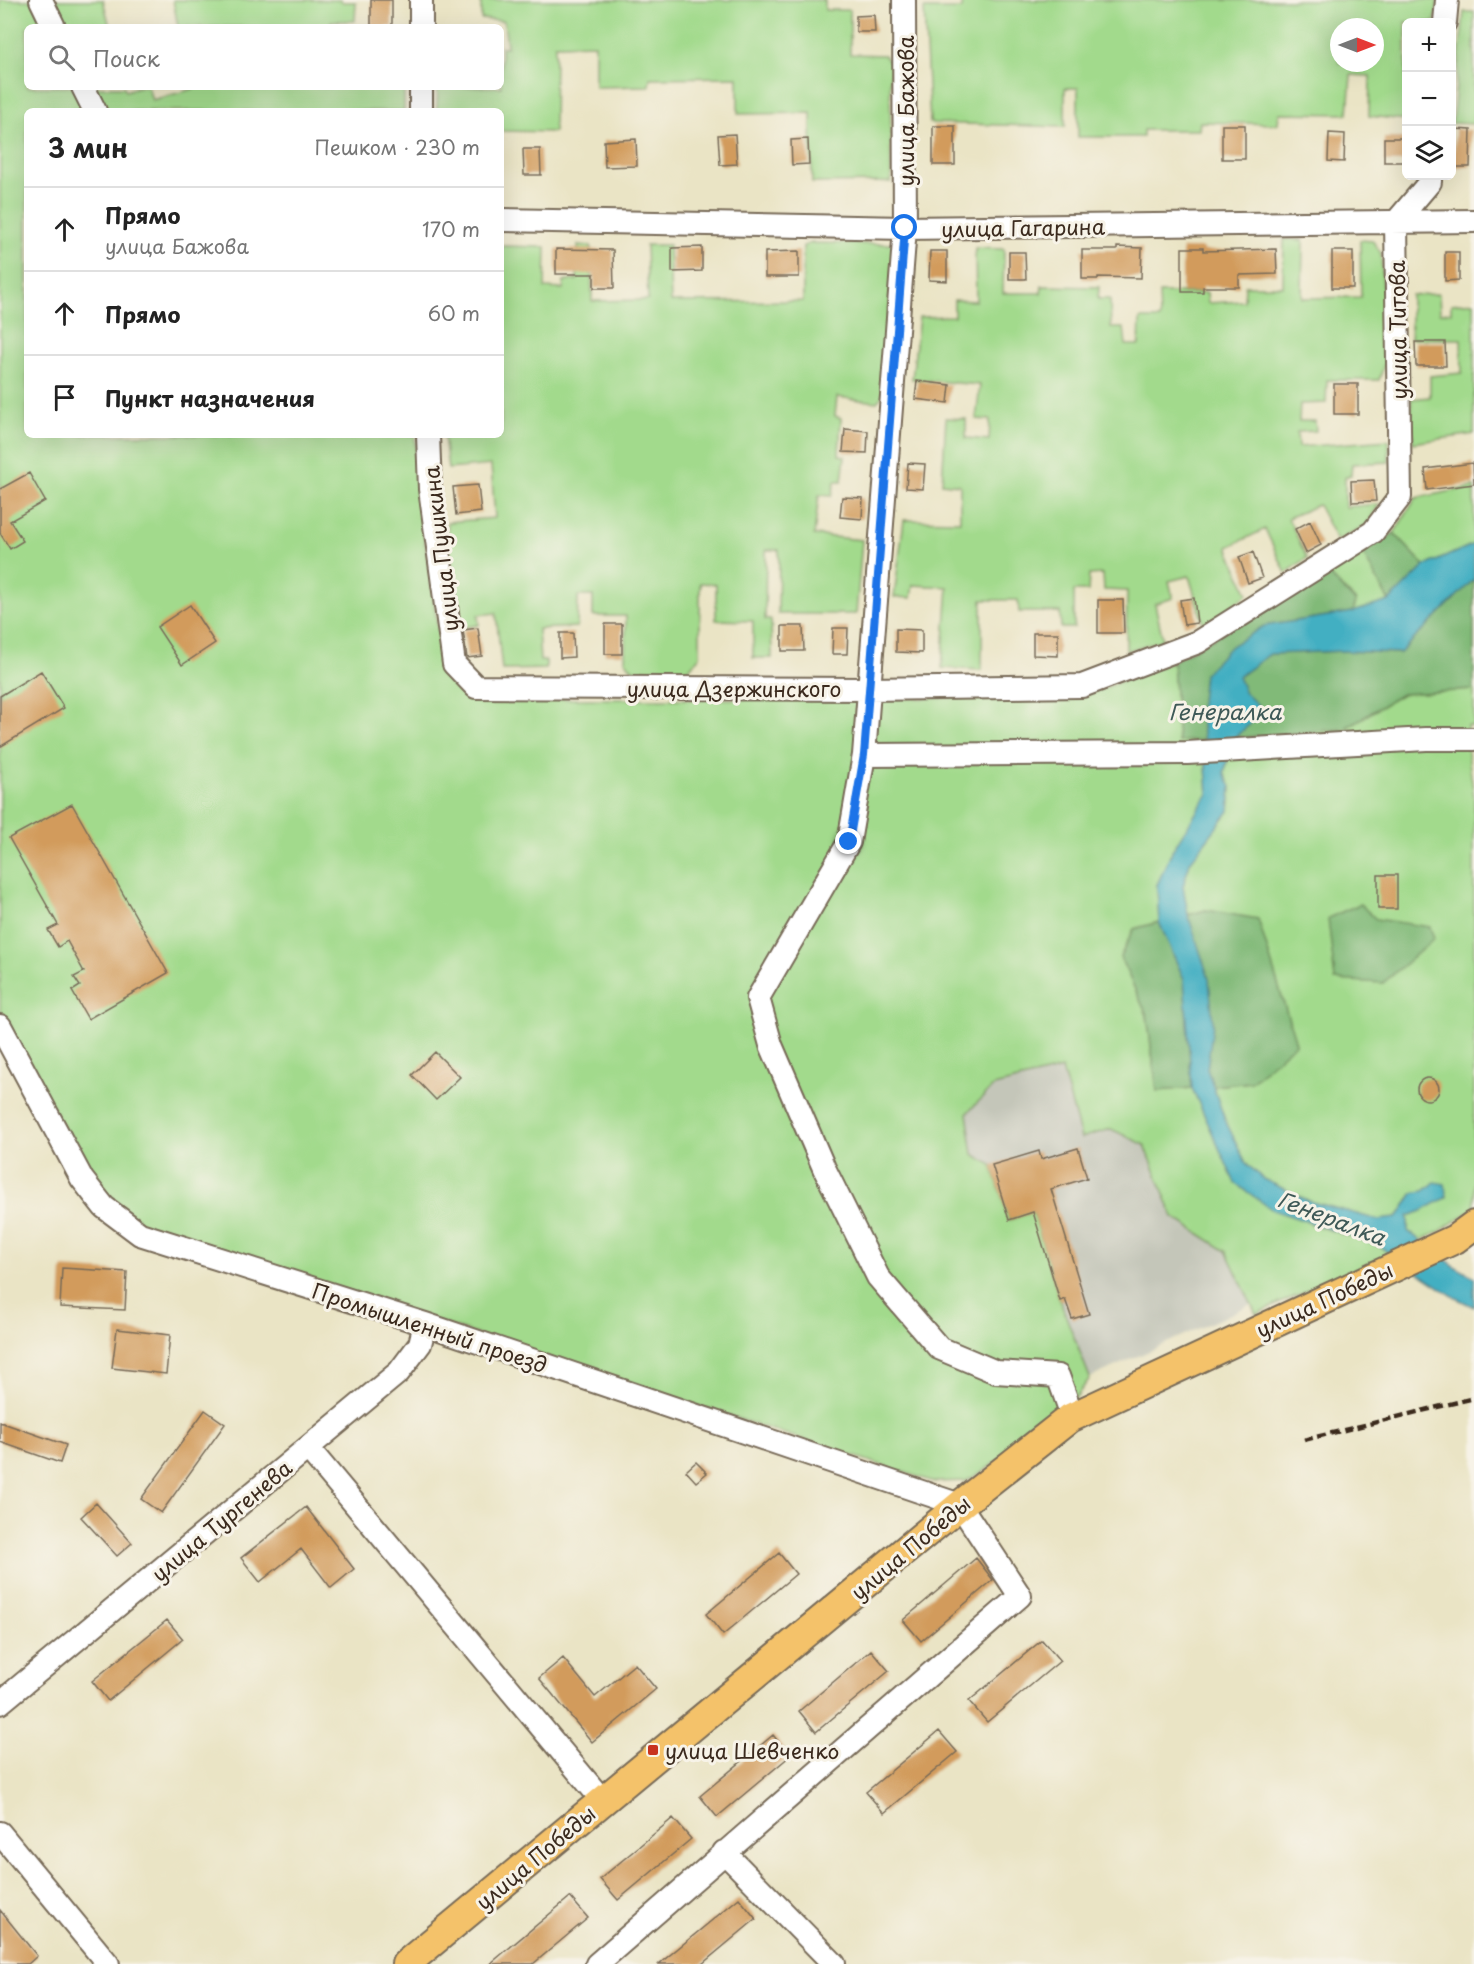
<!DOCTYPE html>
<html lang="ru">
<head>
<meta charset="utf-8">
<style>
	:root { --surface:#fff; --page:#f2f2f2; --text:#222; --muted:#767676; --line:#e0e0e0 }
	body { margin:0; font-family:"Playpen Sans",sans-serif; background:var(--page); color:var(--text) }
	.controls { position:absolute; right:18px; top:18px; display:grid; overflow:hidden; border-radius:9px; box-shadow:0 6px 24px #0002 }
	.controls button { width:54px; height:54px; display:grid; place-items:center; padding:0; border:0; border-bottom:2px solid var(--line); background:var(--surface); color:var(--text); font:30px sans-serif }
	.compass { position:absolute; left:1330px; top:18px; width:54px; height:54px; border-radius:50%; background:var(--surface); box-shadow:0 6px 24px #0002; rotate:90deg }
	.stop { position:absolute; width:18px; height:18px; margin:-14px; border:4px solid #1a73e8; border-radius:50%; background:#fff }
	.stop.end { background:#1a73e8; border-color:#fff; box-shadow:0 2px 6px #0008 }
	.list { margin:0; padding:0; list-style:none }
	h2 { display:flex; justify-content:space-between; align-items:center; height:78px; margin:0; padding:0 24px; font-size:26px }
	h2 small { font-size:20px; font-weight:400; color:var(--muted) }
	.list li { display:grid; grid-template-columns:39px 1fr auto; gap:18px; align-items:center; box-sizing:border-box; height:84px; padding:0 24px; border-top:2px solid var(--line) }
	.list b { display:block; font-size:22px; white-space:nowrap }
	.list p { margin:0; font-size:20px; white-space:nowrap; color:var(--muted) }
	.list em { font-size:20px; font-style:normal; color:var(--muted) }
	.icon { flex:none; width:33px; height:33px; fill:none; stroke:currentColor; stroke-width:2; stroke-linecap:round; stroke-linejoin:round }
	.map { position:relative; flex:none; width:1474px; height:1964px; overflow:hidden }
	.search { position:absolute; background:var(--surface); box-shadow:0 6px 24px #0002; left:24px; top:24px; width:480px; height:66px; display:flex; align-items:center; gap:15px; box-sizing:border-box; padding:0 21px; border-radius:9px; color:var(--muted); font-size:22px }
	.panel { position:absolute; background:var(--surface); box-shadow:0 6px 24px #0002; left:24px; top:108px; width:480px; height:330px; border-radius:9px }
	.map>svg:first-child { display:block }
	.industrial { fill:#c4c6b9 }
	.green { fill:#a2da8c; stroke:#6e8255; stroke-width:1.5; fill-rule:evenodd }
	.forest { fill:#81ba78; stroke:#5e724b; stroke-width:1.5 }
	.water { fill:#43afc2; stroke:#3f6c70; stroke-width:1.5 }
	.building { fill:#d29b5c }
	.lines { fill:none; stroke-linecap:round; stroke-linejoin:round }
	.minor-casing { stroke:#786b58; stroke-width:26 }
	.major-casing { stroke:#786b58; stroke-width:32 }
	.minor { stroke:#fff; stroke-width:22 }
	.major { stroke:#f4c26a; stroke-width:28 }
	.rail { stroke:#3b2a1e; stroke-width:4.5; stroke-dasharray:9 4.5; stroke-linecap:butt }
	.route { stroke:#1a73e8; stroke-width:8 }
	.poi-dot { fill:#c8321e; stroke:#f7f3e8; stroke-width:2 }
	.labels { text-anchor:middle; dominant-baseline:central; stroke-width:6; stroke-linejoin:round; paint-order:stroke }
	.street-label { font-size:21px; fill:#3b2a1e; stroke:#f7f3e8 }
	.poi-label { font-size:21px; fill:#3b2a1e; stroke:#f7f3e8; text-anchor:start }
	.water-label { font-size:22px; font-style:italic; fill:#3e5957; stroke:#f7f3e8 }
</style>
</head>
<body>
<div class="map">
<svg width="1474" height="1964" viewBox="0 0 1474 1964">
	<rect width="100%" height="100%" fill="#f7f3e8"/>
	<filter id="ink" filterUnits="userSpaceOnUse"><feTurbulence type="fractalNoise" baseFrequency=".0167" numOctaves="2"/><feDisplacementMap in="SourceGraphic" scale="12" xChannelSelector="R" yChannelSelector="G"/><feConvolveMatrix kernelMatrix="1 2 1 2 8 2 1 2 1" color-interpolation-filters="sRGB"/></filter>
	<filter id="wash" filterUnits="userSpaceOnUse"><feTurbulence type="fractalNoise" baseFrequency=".008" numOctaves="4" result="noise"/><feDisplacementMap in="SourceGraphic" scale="24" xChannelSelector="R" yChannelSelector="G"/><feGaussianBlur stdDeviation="1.35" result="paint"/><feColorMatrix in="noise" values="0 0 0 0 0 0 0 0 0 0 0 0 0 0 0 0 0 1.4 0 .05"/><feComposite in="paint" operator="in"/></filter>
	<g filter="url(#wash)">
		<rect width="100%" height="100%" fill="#eae4c5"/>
		<!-- industrial -->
		<path class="industrial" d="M1062,1069L1081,1138L1111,1129L1145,1145L1173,1217L1226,1251L1252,1304L1090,1378L1060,1301L1033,1213L1009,1220L992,1165L973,1154L967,1113L994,1086Z"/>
		<!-- green -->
		<path class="green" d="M0,0H32L45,27H27V87H73L85,111H27V435H415L417,490L444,670L459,687L477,699H868L1084,696L1173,661L1178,742L1204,740L1208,794L1174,849L1157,885L1159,922L1134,929L1120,957L1147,1015L1157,1091L1192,1088L1235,1183L1311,1224L1377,1245L1390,1254L1256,1314L1226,1251L1173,1217L1145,1145L1111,1129L1081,1138L1062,1069L994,1086L967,1113L973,1154L992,1165L1009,1220L1033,1212L1060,1301L1090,1378L1069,1407L985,1470L966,1481L934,1482L141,1226L113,1206L92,1179L0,1012Z
			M52,0H103L110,27H65Z
			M173,0H341V2H356L355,21H331V27H178Z
			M481,0H825V10H850V54L884,55L890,62L891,182L812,183L811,113L738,114V77L650,78L649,86L595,87V44L555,45L554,132L501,131V111H437L438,87H501V47H507L504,21L481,19Z
			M962,0H1438L1435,22H1406V120L1369,116L1370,76L1351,75L1348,114L1279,113L1278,124L1200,122L1199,130H1143V137H1078V88H1065V127L930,123L924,9H962ZM1339,27H1375V63H1339Z
			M1464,12H1474V124L1452,123Z
			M94,87H124L126,91L137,87H148L152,100L193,89V87H404V111H106Z
			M1284,239L1303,240L1302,298L1361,297L1360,240L1373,241L1381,253L1387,357L1379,380H1327L1326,403L1300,404L1299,421H1315L1316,431L1297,432L1298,447L1389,440V462L1352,464L1351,475L1345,477V507L1379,504L1367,525L1337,541L1318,505L1288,518L1307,558L1286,573L1265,529L1228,547L1248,594L1204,626L1189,576L1169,581L1173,598L1155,604L1163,640L1126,651L1127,591L1104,590L1103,574L1089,575L1088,591H1074V628H1061L1060,612H1019L1018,600H982V670L942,668L948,587L913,585L911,598L894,597L904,520L960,521V485L942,483L946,418L966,419V438L989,440L990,420L976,419L980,385L912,379L919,317L954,316V300L976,301L975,248L1004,249L1003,293H1041L1042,286L1099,287L1098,299H1110L1111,328H1124L1126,345H1139L1140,319H1160L1159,293H1207L1208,303L1244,301L1245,286H1283Z
			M811,243L894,244L883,395L877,402L837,397L835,416L841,418L839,455L845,456L842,481H835L832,496L819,495L814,535L862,540L856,614H778L779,550H766L765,620H771L772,658H753V621L716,620V584L700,583V656L689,669L633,670L625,660L626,616H593V596H578L577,627L538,629L540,661H546V669L502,670L496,613L478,615L479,625L459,628L447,522L495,518L491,465L448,469L444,435H501V246L546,247L545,288L563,289L564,281L577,280L578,245L591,246L592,301L648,300L646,245H669L671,302L803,301V246Z
			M1439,294L1440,313L1451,312V304L1474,302V434L1413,443L1411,399L1430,397V376L1462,373L1461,339H1411V295Z
			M1474,487V544L1425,566L1394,533L1416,498Z
			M1362,552L1389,601L1353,612L1356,601L1327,573Z
			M1474,690V726H1467L1466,739L1474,797V1208L1437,1233L1420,1240L1408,1231V1216L1422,1211L1435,1182L1424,1191L1413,1193L1397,1218L1378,1220L1309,1201L1263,1179L1246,1163L1225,1120L1213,1086L1251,1082L1206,910L1188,915L1183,886L1190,862L1229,811L1231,787L1224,773L1234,738L1344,729L1402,694Z"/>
		<!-- forest -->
		<path class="forest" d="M1394,533L1425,566L1389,601L1362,552Z
			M1327,573L1356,602L1353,612L1264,626L1231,647L1204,674L1200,712L1204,740L1178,742L1173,661Z
			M1474,579V690L1402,694L1344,729L1234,738L1250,724L1245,693L1238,677L1270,654L1343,651L1400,653Z
			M1360,904L1376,919L1430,927L1434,939L1383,983L1335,980L1328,918Z
			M1206,910L1258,919L1296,1043L1251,1082L1213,1086L1207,1069L1213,1024L1188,915Z
			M1159,922L1184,979L1192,1088L1157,1091L1147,1015L1120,957L1134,929Z"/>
		<!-- water -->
		<path class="water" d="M1474,544V579L1400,653L1343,651L1270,654L1238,677L1245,693L1259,706L1250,724L1234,738L1224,773L1231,787L1229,811L1190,862L1183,886L1188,915L1209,979L1213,1024L1207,1069L1225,1120L1246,1163L1263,1179L1309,1201L1378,1220L1397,1218L1413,1193L1424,1191L1435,1182L1445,1184L1447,1197L1422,1211L1408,1216V1231L1456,1267L1474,1277V1307L1456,1298L1377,1245L1273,1210L1235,1183L1192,1088L1184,979L1159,922L1157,885L1173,849L1208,794L1204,740L1200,712L1204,674L1231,646L1264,626L1353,612L1389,601L1425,566Z"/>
		<g id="blocks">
			<!-- building -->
			<path class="building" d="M371,0H392V27H371Z
				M874,15L875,32H856V16Z
				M1222,125H1245V159H1222Z
				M933,126H955V165H933Z
				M1455,129L1471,130L1470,167H1454Z
				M1329,133L1345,134L1344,162L1328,161Z
				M735,134L737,164L720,165L718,135Z
				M1384,138H1407V162H1384Z
				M636,139L637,166L605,167L604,141Z
				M808,139L809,164L792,165L791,140Z
				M523,149H540L541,175H524Z
				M702,247V271L672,272V248Z
				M1117,247L1142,248L1141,278L1098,277V279H1082V250H1117Z
				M1182,248H1203V251L1276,249L1277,274L1239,275V287H1203V292H1182Z
				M556,249L613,250L614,288H594V274H556Z
				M799,251V277H765V252Z
				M930,251H947V281L929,280Z
				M1332,251H1353V288H1332Z
				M1009,252H1025L1026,279H1009Z
				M1445,252H1459V280L1445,281Z
				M1415,342H1445L1446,366H1416Z
				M917,381L950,385L948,403L915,399Z
				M1334,384H1358V414H1334Z
				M845,429L868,431L867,453L843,452Z
				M908,463L925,464L923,489L906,488Z
				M1473,463L1474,484L1427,490L1425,469Z
				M29,473L45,501L10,521L23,541L10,549L0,533V489Z
				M1374,480L1376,501L1352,502L1351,481Z
				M478,485L481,512L456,515L453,487Z
				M842,497L863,498L862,519L840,517Z
				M1310,521L1321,545L1306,553L1295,529Z
				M1253,552L1262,578L1248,583L1239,557Z
				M1194,598L1197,623L1184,625L1180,600Z
				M1098,600H1123L1124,633H1098Z
				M190,605L215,643L182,665L157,627Z
				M605,624H622V654H605Z
				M782,626H803L804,651H782Z
				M478,628L482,656L467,658L463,630Z
				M833,628H848L847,654H832Z
				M896,629L922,630V653L896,652Z
				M560,633H573L574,657L560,658Z
				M1033,633H1058V656L1033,655Z
				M41,671L64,708L0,747V696Z
				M72,804L168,973L88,1019L72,991L80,986L74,977L84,972L67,941L58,947L48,930L58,925L9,838Z
				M1378,875H1397V909H1378Z
				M435,1052L460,1077L436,1100L412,1075Z
				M1417 1089a11 11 0 1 1 22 0a11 11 0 1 1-22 0Z
				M1078,1148L1087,1178L1051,1189L1089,1314L1072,1319L1065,1299L1060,1301L1033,1212L1009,1220L992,1165L1039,1151L1041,1159Z
				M62,1268L127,1272L125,1310L60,1307Z
				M117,1329L170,1335L166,1374L112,1368Z
				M205,1410L225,1424L161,1513L141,1499Z
				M0,1422L66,1445L60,1463L0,1442Z
				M696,1462L707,1473L696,1482L686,1471Z
				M96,1503L132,1543L117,1556L81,1517Z
				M306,1507L354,1569L331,1588L301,1549L260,1582L241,1558Z
				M779,1553L796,1574L723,1635L706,1614Z
				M976,1558L993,1580L921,1641L903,1620Z
				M167,1620L183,1639L108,1701L92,1681Z
				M1042,1640L1060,1661L987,1722L969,1701Z
				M871,1650L889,1671L816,1732L799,1711Z
				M563,1658L595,1697L635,1664L656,1689L592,1742L539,1678Z
				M939,1731L957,1752L884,1813L866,1792Z
				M773,1735L790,1756L717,1817L700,1796Z
				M673,1818L691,1839L618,1900L600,1879Z
				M570,1897L588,1918L533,1964H490Z
				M739,1898L756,1919L702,1964H659Z
				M0,1910L37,1956L28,1964H0Z"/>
		</g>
	</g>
	<g filter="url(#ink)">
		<use href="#blocks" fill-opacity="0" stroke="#786b58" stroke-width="1.5"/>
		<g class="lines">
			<defs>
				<path id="minor" d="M41,0L54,27
					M904,0L905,228L864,755L849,842L758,998L771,1045L824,1168L878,1277L939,1348L996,1372L1058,1376L1069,1407L1070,1418
					M1445,22L1447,0
					M421,27V0
					M83,87L95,111
					M421,111V87
					M501,220L905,228L1474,221
					M428,435L430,489L454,664L476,687L869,689L1082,686L1198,642L1373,532L1400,497L1396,222L1430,182V176
					M864,755L1187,753L1426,739H1474
					M0,1026L82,1179L104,1207L140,1234L425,1324L960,1505L1020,1596L597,1964
					M308,1448L603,1801
					M0,1703L399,1372L420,1344L425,1324
					M0,1833L108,1964
					M724,1852L834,1964"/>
				<path id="major" d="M406,1964L960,1505L1070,1418L1455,1239L1474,1225"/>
			</defs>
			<!-- minor casing -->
			<use href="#minor" class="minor-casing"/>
			<!-- major casing -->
			<use href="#major" class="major-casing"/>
			<!-- minor -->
			<use href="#minor" class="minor"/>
			<!-- major -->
			<use href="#major" class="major"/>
			<!-- rail -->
			<path class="rail" d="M1304,1440L1474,1398"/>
		</g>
	</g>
	<g class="lines" filter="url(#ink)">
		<!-- route -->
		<path class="route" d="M849,842L864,755L905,228"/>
	</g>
	<!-- markers -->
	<rect class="poi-dot" x="647" y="1744" width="12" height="12" rx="3"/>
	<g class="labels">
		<!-- street labels -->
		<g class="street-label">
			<text transform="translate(905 111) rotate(-90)">улица Бажова</text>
			<text transform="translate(1023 227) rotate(-1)">улица Гагарина</text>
			<text transform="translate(1397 330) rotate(-91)">улица Титова</text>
			<text transform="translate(440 549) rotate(-97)">улица Пушкина</text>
			<text x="734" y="688">улица Дзержинского</text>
			<text transform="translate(1324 1299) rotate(-25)">улица Победы</text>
			<text transform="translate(430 1327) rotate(18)">Промышленный проезд</text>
			<text transform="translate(221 1520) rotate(-40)">улица Тургенева</text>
			<text transform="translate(910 1547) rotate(-40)">улица Победы</text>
			<text transform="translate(535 1857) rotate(-40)">улица Победы</text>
		</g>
		<!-- poi labels -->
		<g class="poi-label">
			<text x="665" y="1750">улица Шевченко</text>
		</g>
		<!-- water labels -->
		<g class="water-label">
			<text x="1225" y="710">Генералка</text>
			<text transform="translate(1332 1217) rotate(21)">Генералка</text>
		</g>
	</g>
</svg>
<div class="controls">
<button>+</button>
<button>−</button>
<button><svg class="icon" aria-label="layers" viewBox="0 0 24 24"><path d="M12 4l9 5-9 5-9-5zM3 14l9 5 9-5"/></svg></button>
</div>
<svg class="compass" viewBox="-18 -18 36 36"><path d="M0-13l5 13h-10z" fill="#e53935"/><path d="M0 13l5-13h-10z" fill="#767676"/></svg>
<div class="stop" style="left:905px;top:228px"></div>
<div class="stop end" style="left:849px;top:842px"></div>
<div class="search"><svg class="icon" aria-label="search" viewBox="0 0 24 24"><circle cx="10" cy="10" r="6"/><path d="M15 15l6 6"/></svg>Поиск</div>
<section class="panel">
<h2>3 мин<small>Пешком · 230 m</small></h2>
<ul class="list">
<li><svg class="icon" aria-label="ahead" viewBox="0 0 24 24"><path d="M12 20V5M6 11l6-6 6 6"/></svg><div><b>Прямо</b><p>улица Бажова</p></div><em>170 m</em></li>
<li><svg class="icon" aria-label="ahead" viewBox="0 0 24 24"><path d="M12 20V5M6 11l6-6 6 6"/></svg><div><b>Прямо</b></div><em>60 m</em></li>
<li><svg class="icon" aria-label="arrive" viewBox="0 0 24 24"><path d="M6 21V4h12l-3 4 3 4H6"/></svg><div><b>Пункт назначения</b></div></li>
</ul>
</section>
</div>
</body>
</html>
